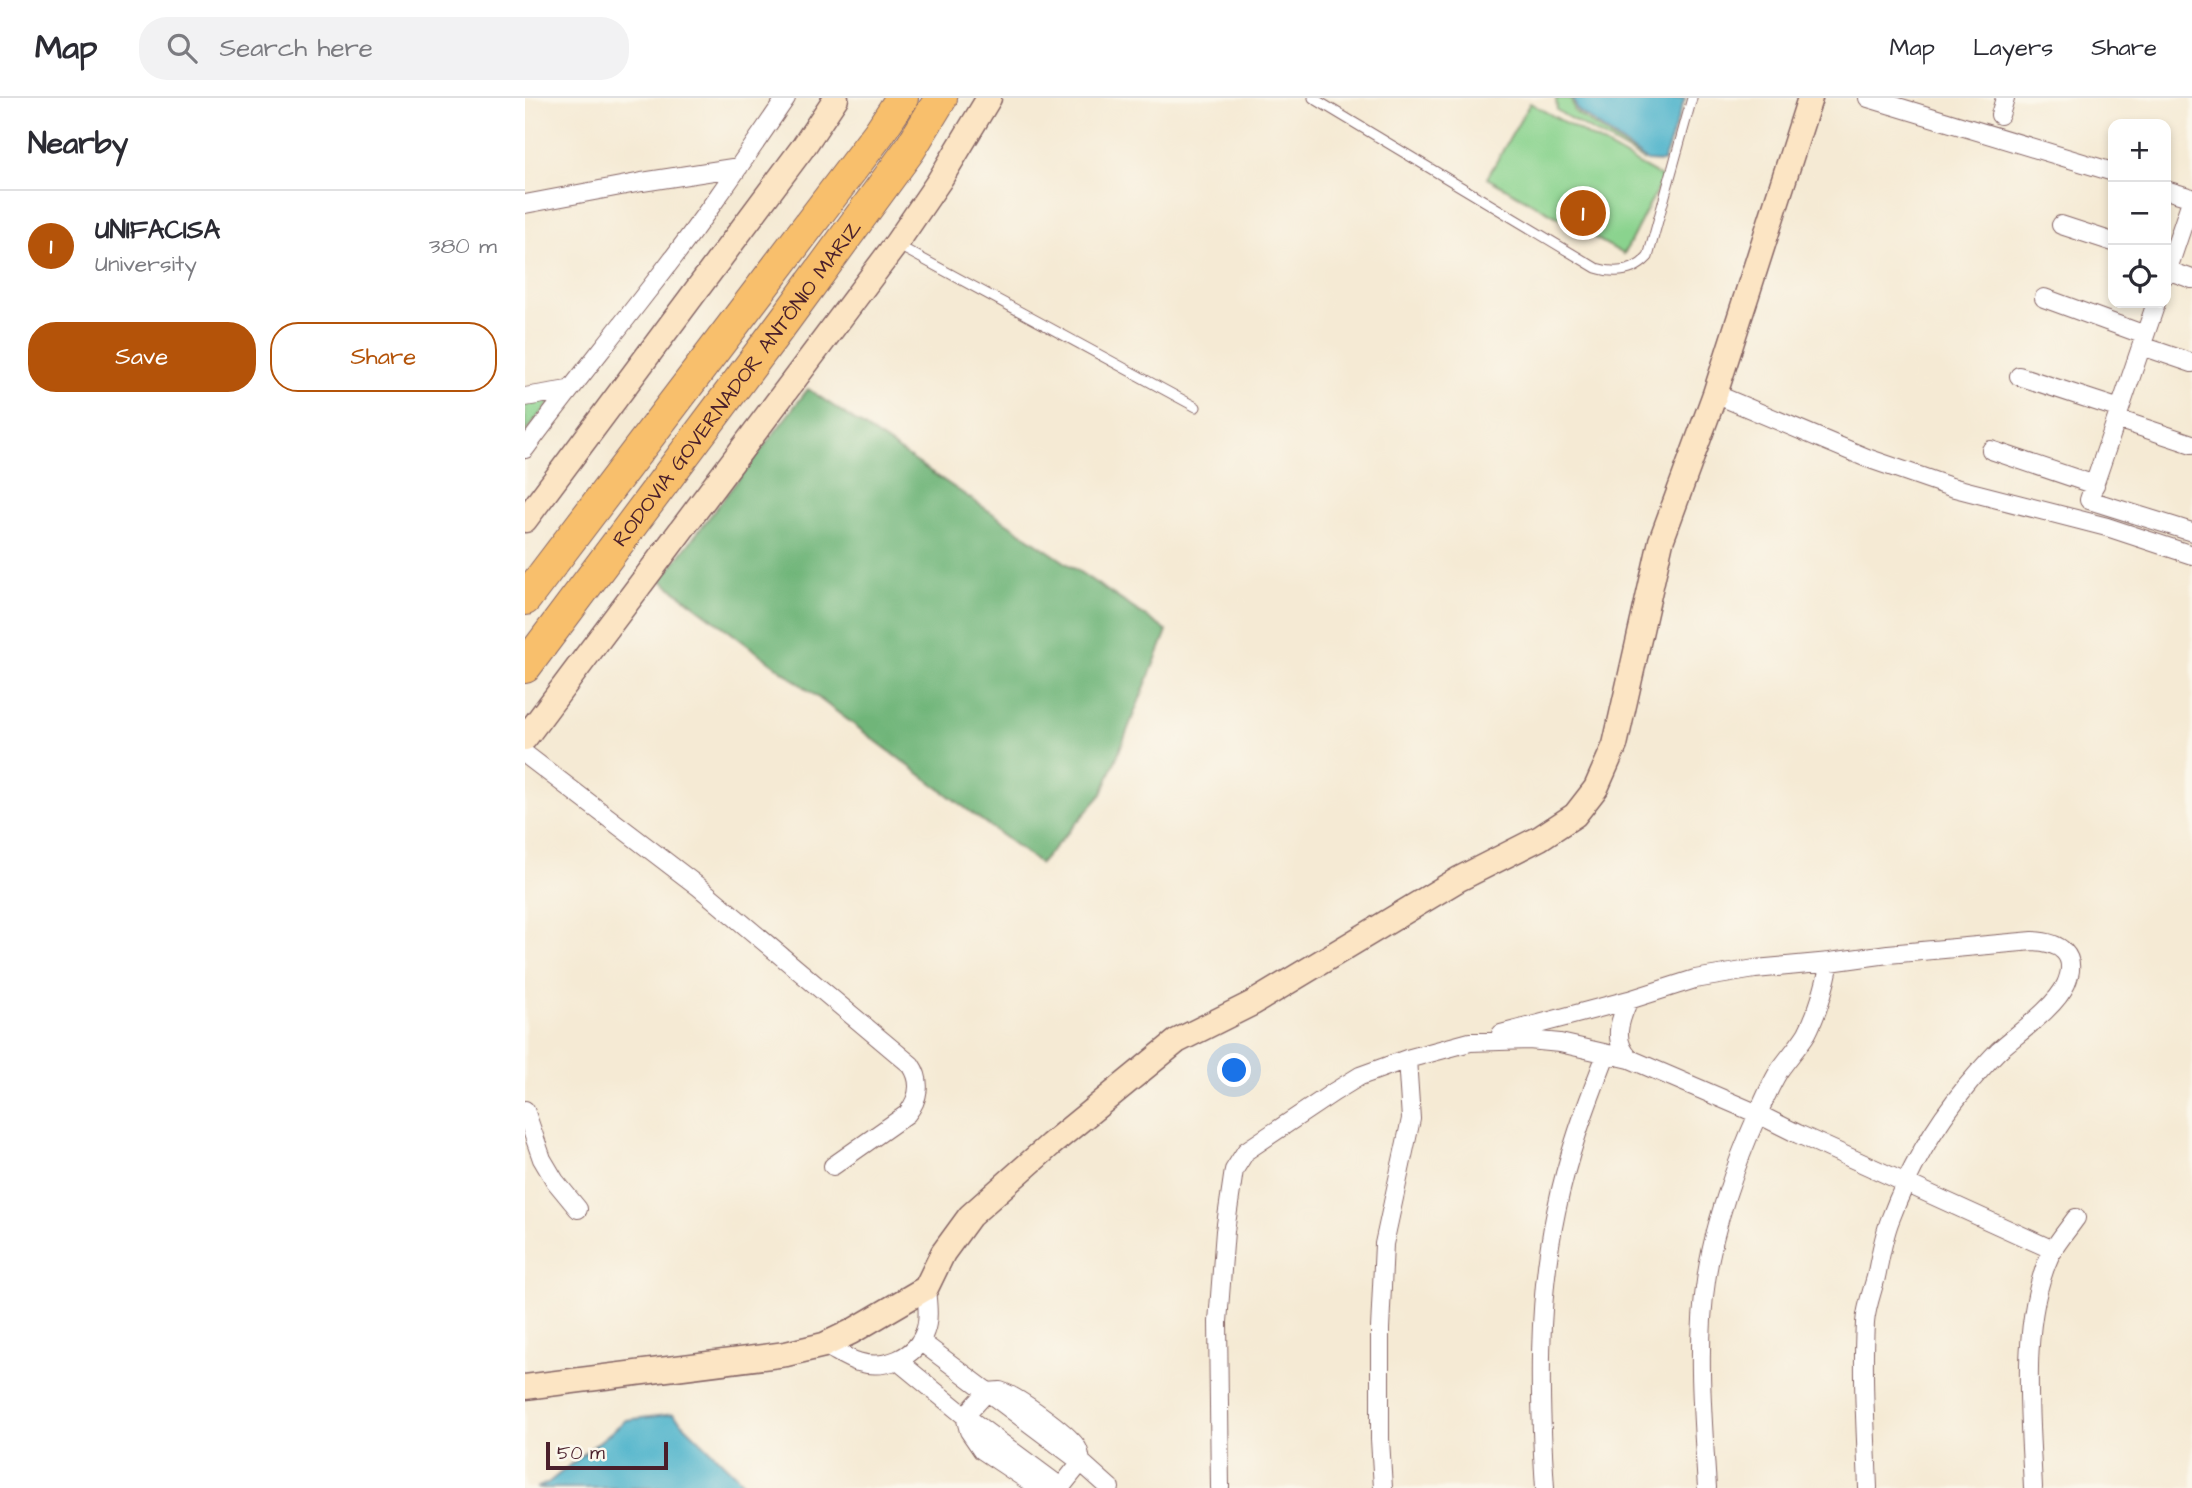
<!DOCTYPE html>
<html lang="en">
<head>
<meta charset="utf-8">
<style>
	:root { --surface:#fff; --page:#f2f2f3; --text:#2b2b33; --muted:#7c7c81; --line:#e1e1e2; --accent:#b45309 }
	body { margin:0; font-family:"Architects Daughter",sans-serif; background:var(--page); color:var(--text) }
	.controls { position:absolute; right:21px; top:21px; display:grid; overflow:hidden; border-radius:14px; box-shadow:0 4px 10px #0003 }
	.controls button { width:63px; height:63px; display:grid; place-items:center; padding:0; border:0; border-bottom:2px solid var(--line); background:var(--surface); color:var(--text); font:35px sans-serif }
	.scale { position:absolute; left:21px; bottom:18px; width:122px; box-sizing:border-box; padding-left:7px; border:4px solid #4a1f2b; border-top:0; font-size:19px; line-height:24px; white-space:nowrap; color:#4a1f2b; -webkit-text-stroke:5px #fbf7ec; paint-order:stroke }
	.you { position:absolute; left:710px; top:973px; width:24px; height:24px; margin:-18px; border:5px solid #fff; border-radius:50%; background:#1a73e8; box-shadow:0 0 0 10px #1a73e833 }
	.badge { display:grid; place-items:center; width:46px; height:46px; border-radius:50%; background:var(--accent); color:#fff; font-size:23px; font-weight:700 }
	.pin { position:absolute; translate:-50% -50%; border:4px solid #fff; box-shadow:0 2px 7px #0006 }
	.list { margin:0; padding:0; list-style:none }
	h2 { display:flex; justify-content:space-between; align-items:center; height:91px; margin:0; padding:0 28px; font-size:30px }
	h2 small { font-size:23px; font-weight:400; color:var(--muted) }
	.list li { display:grid; grid-template-columns:46px 1fr auto; gap:21px; align-items:center; box-sizing:border-box; height:112px; padding:0 28px; border-top:2px solid var(--line) }
	.list b { display:block; font-size:26px; white-space:nowrap }
	.list p { margin:0; font-size:23px; white-space:nowrap; color:var(--muted) }
	.list em { font-size:23px; font-style:normal; color:var(--muted) }
	.actions { display:flex; gap:14px; padding:21px 28px }
	.actions a { flex:1; padding:16px 0; border:2px solid var(--accent); border-radius:28px; text-align:center; font-size:24px; color:var(--accent) }
	.actions .main { background:var(--accent); color:#fff }
	.icon { flex:none; width:38px; height:38px; fill:none; stroke:currentColor; stroke-width:2; stroke-linecap:round; stroke-linejoin:round }
	.map { position:relative; flex:none; width:1667px; height:1390px; overflow:hidden }
	header { display:flex; align-items:center; gap:42px; box-sizing:border-box; height:98px; padding:0 35px; background:var(--surface); border-bottom:2px solid var(--line) }
	header strong { font-size:33px }
	nav { display:flex; gap:38px; margin-inline-start:auto; font-size:24px }
	.search { width:490px; height:63px; background:var(--page); display:flex; align-items:center; gap:18px; box-sizing:border-box; padding:0 24px; border-radius:28px; color:var(--muted); font-size:26px }
	main { display:flex }
	aside { flex:1; background:var(--surface) }
	.map>svg:first-child { display:block }
	.green { fill:#8ad38e; stroke:#6a795c; stroke-width:2 }
	.forest { fill:#6fb579; stroke:#5c6a52; stroke-width:2 }
	.water { fill:#4db3cb; stroke:#4c697b; stroke-width:2 }
	.lines { fill:none; stroke-linecap:round; stroke-linejoin:round }
	.lane-casing { stroke:#866666; stroke-width:11 }
	.street-casing { stroke:#866666; stroke-width:20 }
	.secondary-casing { stroke:#866666; stroke-width:27 }
	.highway-casing { stroke:#866666; stroke-width:34 }
	.lane { stroke:#fff; stroke-width:9 }
	.street { stroke:#fff; stroke-width:18 }
	.secondary { stroke:#fce5c4; stroke-width:24 }
	.highway { stroke:#f8bf6c; stroke-width:32 }
	.labels { text-anchor:middle; dominant-baseline:central; stroke-width:5; stroke-linejoin:round; paint-order:stroke }
	.street-label { font-size:21px; fill:#4a1f2b; stroke:#fbf7ec }
</style>
</head>
<body>
<header>
<strong>Map</strong>
<div class="search"><svg class="icon" aria-label="search" viewBox="0 0 24 24"><circle cx="10" cy="10" r="6"/><path d="M15 15l6 6"/></svg>Search here</div>
<nav><a>Map</a><a>Layers</a><a>Share</a></nav>
</header>
<main>
<aside>
<h2>Nearby<small></small></h2>
<ul class="list">
<li><span class="badge">1</span><div><b>UNIFACISA</b><p>University</p></div><em>380 m</em></li>
</ul>
<div class="actions"><a class="main">Save</a><a>Share</a></div>
</aside>
<div class="map">
<svg width="1667" height="1390" viewBox="0 0 1667 1390">
	<rect width="100%" height="100%" fill="#fbf7ec"/>
	<filter id="ink" filterUnits="userSpaceOnUse"><feTurbulence type="fractalNoise" baseFrequency=".0143" numOctaves="2"/><feDisplacementMap in="SourceGraphic" scale="14" xChannelSelector="R" yChannelSelector="G"/><feConvolveMatrix kernelMatrix="1 2 1 2 8 2 1 2 1" color-interpolation-filters="sRGB"/></filter>
	<filter id="wash" filterUnits="userSpaceOnUse"><feTurbulence type="fractalNoise" baseFrequency=".00686" numOctaves="4" result="noise"/><feDisplacementMap in="SourceGraphic" scale="28" xChannelSelector="R" yChannelSelector="G"/><feGaussianBlur stdDeviation="1.57" result="paint"/><feColorMatrix in="noise" values="0 0 0 0 0 0 0 0 0 0 0 0 0 0 0 0 0 1.4 0 .05"/><feComposite in="paint" operator="in"/></filter>
	<g filter="url(#wash)">
		<rect width="100%" height="100%" fill="#f5ead4"/>
		<!-- green -->
		<path class="green" d="M1031,0H1046L1050,14L1119,63L1039,17L1032,12Z
			M1005,5L1138,80L1099,156L962,80Z
			M31,298L0,335V303Z"/>
		<!-- forest -->
		<path class="forest" d="M283,291L642,533L577,696L515,766L136,482Z"/>
		<!-- water -->
		<path class="water" d="M1048,0H1160L1138,64L1122,63L1052,12Z
			M148,1316L224,1390H11L23,1385L101,1322Z"/>
	</g>
	<g filter="url(#ink)">
		<g class="lines">
			<defs>
				<path id="lane" d="M788,0L1071,170C1090,176 1108,175 1123,159L1167,0
					M372,147L671,309"/>
				<path id="street" d="M1343,0L1588,74
					M1475,17L1480,0
					M1641,92L1667,100
					M0,106L117,84L214,69
					M1536,127L1588,144
					M1642,172L1667,181
					M1641,177L1667,100
					M1519,200L1620,237
					M1631,205L1564,402L1667,434
					M1617,248L1667,265
					M1494,278L1595,311
					M1190,296L1342,360L1426,389L1582,429L1667,457
					M0,299L43,292
					M1592,321L1667,346
					M0,351C39,298 81,247 121,195C171,132 216,66 261,0
					M1466,352L1570,387
					M0,656L174,789L386,967C397,983 394,1001 382,1016L308,1068
					M1104,902C1094,923 1087,943 1105,961
					M976,936L1104,902L1170,881L1230,871L1305,864L1363,856L1508,843C1534,844 1554,856 1541,886C1530,910 1493,935 1473,953C1462,964 1451,977 1441,989C1409,1028 1383,1074 1365,1122C1358,1140 1355,1160 1351,1179C1347,1194 1341,1210 1340,1225C1337,1280 1341,1335 1343,1390
					M0,1012L17,1061L30,1083L53,1111
					M395,1243L556,1364L585,1390
					M299,1247C310,1252 322,1261 333,1264C359,1272 391,1260 400,1233C405,1220 402,1203 401,1190
					M373,1263L440,1318L537,1390
					M475,1293C492,1298 541,1334 551,1348C555,1353 555,1358 556,1364L536,1389H517L508,1386L457,1352L444,1333L440,1318L462,1294Z
					M695,1390L693,1224L700,1133L709,1072L721,1053L809,994L835,978L882,961L945,944L1004,942L1035,945L1105,961L1233,1016L1273,1036L1528,1152
					M858,1390L855,1341V1231L859,1146L886,1021L882,961
					M1020,1390C1014,1298 1012,1204 1031,1114C1042,1059 1061,1008 1081,957
					M1182,1390C1178,1325 1171,1247 1181,1183C1188,1130 1211,1065 1233,1016C1239,1002 1246,986 1254,973C1263,960 1274,948 1282,935C1294,912 1300,889 1305,864
					M1508,1390C1505,1316 1494,1224 1526,1155C1533,1143 1543,1131 1551,1120"/>
				<path id="secondary" d="M0,422L279,48L311,0
					M0,640L371,146L414,83L464,0
					M0,1289L261,1256L299,1247L326,1234L401,1190L418,1155L445,1118L525,1047L652,943L728,905L934,781L1015,740L1050,717L1071,690L1090,647L1136,443L1190,296L1285,0"/>
				<g id="highway">
					<path d="M0,501L354,35L377,0"/>
					<path id="s1" d="M0,569L259,223L385,51L416,0"/>
				</g>
			</defs>
			<!-- lane casing -->
			<use href="#lane" class="lane-casing"/>
			<!-- street casing -->
			<use href="#street" class="street-casing"/>
			<!-- secondary casing -->
			<use href="#secondary" class="secondary-casing"/>
			<!-- highway casing -->
			<use href="#highway" class="highway-casing"/>
			<!-- lane -->
			<use href="#lane" class="lane"/>
			<!-- street -->
			<use href="#street" class="street"/>
			<!-- secondary -->
			<use href="#secondary" class="secondary"/>
			<!-- highway -->
			<use href="#highway" class="highway"/>
		</g>
	</g>
	<g class="labels">
		<!-- street labels -->
		<g class="street-label">
			<text stroke="none"><textPath href="#s1" startOffset="354">RODOVIA GOVERNADOR ANTÔNIO MARIZ</textPath></text>
		</g>
	</g>
</svg>
<div class="controls">
<button>+</button>
<button>−</button>
<button><svg class="icon" aria-label="locate" viewBox="0 0 24 24"><circle cx="12" cy="12" r="6"/><path d="M12 2v4M12 18v4M2 12h4M18 12h4"/></svg></button>
</div>
<div class="scale">50 m</div>
<div class="you"></div>
<div class="pin badge" style="left:1058px;top:115px">1</div>
</div>
</main>
</body>
</html>
